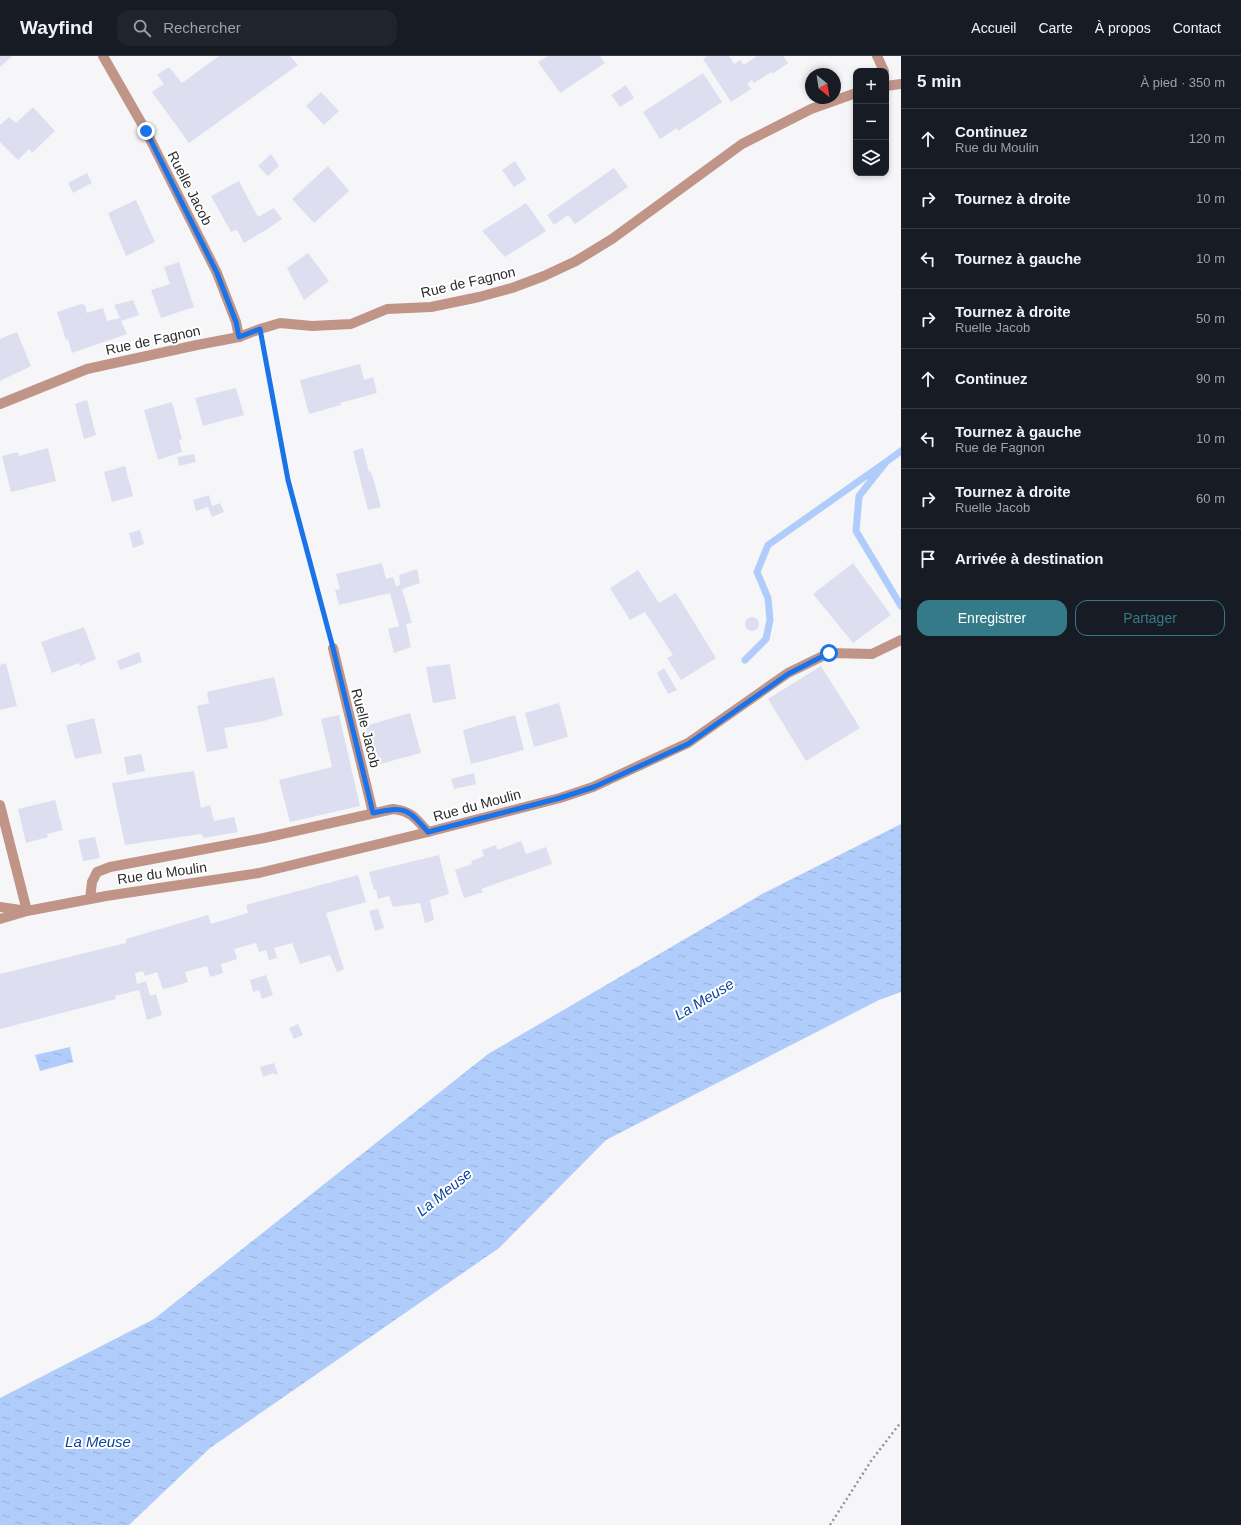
<!DOCTYPE html>
<html lang="fr">
<head>
<meta charset="utf-8">
<style>
	:root { --surface:#171b24; --page:#20242c; --text:#f1f3f6; --muted:#9ea1a6; --line:#363941; --accent:#357a88 }
	body { margin:0; font-family:Helvetica,sans-serif; background:var(--page); color:var(--text) }
	.controls { position:absolute; right:12px; top:12px; display:grid; overflow:hidden; border-radius:8px; box-shadow:0 2px 6px #0003 }
	.controls button { width:36px; height:36px; display:grid; place-items:center; padding:0; border:0; border-bottom:1px solid var(--line); background:var(--surface); color:var(--text); font:20px sans-serif }
	.compass { position:absolute; left:805px; top:12px; width:36px; height:36px; border-radius:50%; background:var(--surface); box-shadow:0 2px 6px #0003; rotate:150deg }
	.stop { position:absolute; width:12px; height:12px; margin:-9px; border:3px solid #1a73e8; border-radius:50%; background:#fff }
	.stop.end { background:#1a73e8; border-color:#fff; box-shadow:0 1px 4px #0008 }
	.list { margin:0; padding:0; list-style:none }
	h2 { display:flex; justify-content:space-between; align-items:center; height:52px; margin:0; padding:0 16px; font-size:17px }
	h2 small { font-size:13px; font-weight:400; color:var(--muted) }
	.list li { display:grid; grid-template-columns:26px 1fr auto; gap:12px; align-items:center; box-sizing:border-box; height:60px; padding:0 16px; border-top:1px solid var(--line) }
	.list b { display:block; font-size:15px; white-space:nowrap }
	.list p { margin:0; font-size:13px; white-space:nowrap; color:var(--muted) }
	.list em { font-size:13px; font-style:normal; color:var(--muted) }
	.actions { display:flex; gap:8px; padding:12px 16px }
	.actions a { flex:1; padding:9px 0; border:1px solid var(--accent); border-radius:12px; text-align:center; font-size:14px; color:var(--accent) }
	.actions .main { background:var(--accent); color:#fff }
	.icon { flex:none; width:22px; height:22px; fill:none; stroke:currentColor; stroke-width:2; stroke-linecap:round; stroke-linejoin:round }
	.map { position:relative; flex:none; width:901px; height:1469px; overflow:hidden }
	header { display:flex; align-items:center; gap:24px; box-sizing:border-box; height:56px; padding:0 20px; background:var(--surface); border-bottom:1px solid var(--line) }
	header strong { font-size:19px }
	nav { display:flex; gap:22px; margin-inline-start:auto; font-size:14px }
	.search { width:280px; height:36px; background:var(--page); display:flex; align-items:center; gap:10px; box-sizing:border-box; padding:0 14px; border-radius:12px; color:var(--muted); font-size:15px }
	main { display:flex }
	aside { flex:1; background:var(--surface) }
	.map>svg:first-child { display:block }
	.water { fill:url(#water-ripples) }
	.lines { fill:none; stroke-linecap:round; stroke-linejoin:round }
	.stream { stroke:#afccfb; stroke-width:7 }
	.building { fill:#dddef0 }
	.path { stroke:#949496; stroke-width:2.5; stroke-dasharray:2 3; stroke-linecap:butt }
	.service { stroke:#c09588; stroke-width:10 }
	.minor { stroke:#c09588; stroke-width:10 }
	.tertiary { stroke:#c09588; stroke-width:10 }
	.route { stroke:#1a73e8; stroke-width:5 }
	.labels { text-anchor:middle; dominant-baseline:central; stroke-width:4; stroke-linejoin:round; paint-order:stroke }
	.street-label { font-size:14px; fill:#2c2c2d; stroke:#fff }
	.water-label { font-size:15px; font-style:italic; fill:#0c439a; stroke:#fff }
</style>
</head>
<body>
<header>
<strong>Wayfind</strong>
<div class="search"><svg class="icon" aria-label="search" viewBox="0 0 24 24"><circle cx="10" cy="10" r="6"/><path d="M15 15l6 6"/></svg>Rechercher</div>
<nav><a>Accueil</a><a>Carte</a><a>À propos</a><a>Contact</a></nav>
</header>
<main>
<div class="map">
<svg width="901" height="1469" viewBox="0 0 901 1469">
	<defs>
		<pattern id="water-ripples" width="26" height="14" patternUnits="userSpaceOnUse"><rect width="26" height="14" fill="#afccfb"/><path d="M2 4q2-2 4 0t4 0M15 11q2-2 4 0t4 0" fill="none" stroke="#97afd7"/></pattern>
	</defs>
	<rect width="100%" height="100%" fill="#f6f6f9"/>
	<!-- water -->
	<path class="water" d="M901,768V936L879,944L606,1084L499,1192L210,1392L129,1469H0V1342L154,1263L488,998L762,838Z
		M70,991L73,1006L40,1015L35,999Z"/>
	<g class="lines">
		<!-- stream -->
		<path class="stream" d="M901,395L886,406L859,440L856,475L901,550
			M745,604L766,583L770,564L768,542L757,516L768,489L886,406"/>
	</g>
	<!-- building -->
	<path class="building" d="M0,0H12L0,11Z
		M219,0H290L298,9L189,87L152,36L164,28L157,19L169,11L182,27Z
		M548,0H600L605,7L560,37L538,6Z
		M707,0H729L734,8L740,4L744,9L757,0H783L788,7L772,18L771,16L754,27L752,24L747,28L751,33L731,46L703,3Z
		M703,17L722,46L678,75L677,72L660,83L643,56Z
		M626,29L634,42L620,51L611,39Z
		M321,36L339,55L324,69L306,50Z
		M33,51L55,75L32,97L29,93L18,104L0,86V69L9,61L16,67Z
		M271,98L279,110L268,120L258,110Z
		M515,105L526,123L514,131L502,114Z
		M328,110L349,135L314,167L292,143Z
		M614,112L628,131L575,168L568,159L554,169L547,159Z
		M87,117L92,127L73,137L68,127Z
		M239,125L258,161L274,152L282,163L266,174L244,187L237,174L231,176L211,140Z
		M136,144L155,186L126,200L108,157Z
		M526,147L546,175L505,201L482,175Z
		M308,197L329,225L304,244L287,212Z
		M179,206L194,251L161,262L151,234L170,228L164,211Z
		M133,244L139,259L121,265L127,278L72,297L68,283L66,284L57,256L81,248L85,249L87,257L103,252L107,265L120,262L114,249Z
		M17,276L31,310L0,325V283Z
		M360,308L364,324L373,321L377,337L340,347L341,349L309,358L300,324Z
		M236,332L244,359L203,370L195,342Z
		M87,344L96,379L84,383L75,348Z
		M172,346L182,383L179,384L182,396L158,404L144,354Z
		M48,392L56,425L11,436L2,400L18,396L19,400Z
		M363,392L369,416L371,415L381,451L368,454L353,395Z
		M194,398L196,406L179,410L177,401Z
		M125,410L133,440L112,446L104,416Z
		M209,439L212,450L220,447L224,456L212,461L208,451L196,455L193,444Z
		M140,474L144,488L133,492L129,477Z
		M382,507L386,523L393,521L396,530L400,529L399,519L417,513L420,527L402,533L412,567L406,568L411,591L394,597L388,573L399,570L390,537L339,549L335,534L340,533L336,518Z
		M853,507L891,559L853,587L813,538Z
		M638,514L659,547L676,537L716,602L681,624L667,602L673,599L645,556L630,564L610,532Z
		M745 568a7 7 0 1 1 14 0a7 7 0 1 1-14 0Z
		M84,571L96,603L80,610L79,607L52,617L41,586Z
		M139,596L142,606L120,614L117,605Z
		M6,607L17,650L0,654V609Z
		M450,608L456,643L433,647L426,611Z
		M821,610L860,672L806,705L768,643Z
		M664,612L677,634L668,638L657,617Z
		M274,621L283,659L264,665L224,672L228,692L207,696L197,650L209,647L207,636Z
		M559,647L568,681L534,691L525,657Z
		M410,657L421,697L376,709L365,670Z
		M339,659L360,750L290,766L279,724L332,711L321,663Z
		M515,659L524,694L471,708L463,674Z
		M94,662L102,697L75,703L66,669Z
		M141,698L145,715L127,719L124,701Z
		M194,715L201,752L210,749L214,765L234,761L238,776L204,782L201,778L125,789L112,727Z
		M474,717L476,728L454,733L451,723Z
		M55,744L63,774L47,778L48,781L26,787L18,753Z
		M95,781L100,802L83,805L78,784Z
		M521,785L526,798L546,791L552,808L481,833L483,836L464,842L455,814L472,808L471,805L484,800L482,794L496,789L497,794Z
		M439,799L449,838L430,844L434,864L425,867L420,847L393,851L389,840L378,843L376,834H374L369,816Z
		M358,819L366,846L326,857L344,913L337,916L330,899L300,908L292,887L274,892L277,902L269,904L266,894L259,896L256,887L234,893L237,903L221,908L223,917L210,921L207,910L185,916L188,926L172,931L163,933L157,916L145,920L143,915L135,917L137,928L146,925L150,940L156,938L162,959L147,964L139,934L115,940L116,943L0,973V918L126,887V883L208,859L211,868L248,857L246,849Z
		M378,853L384,872L375,875L369,855Z
		M266,919L273,939L262,943L259,934L253,936L250,924Z
		M298,968L303,979L294,983L289,972Z
		M274,1007L278,1018L275,1019L274,1017L263,1021L260,1011Z"/>
	<g class="lines">
		<!-- path -->
		<path class="path" d="M263,289L288,424L328,576
			M830,1469L871,1405L901,1366"/>
		<!-- service -->
		<path class="service" d="M333,592L373,757
			M90,843L92,826L97,816L110,811L264,782L393,753C412,755 416,763 428,776"/>
		<!-- minor -->
		<path class="minor" d="M103,0L146,75L217,217L236,266L239,281
			M877,0L884,15
			M0,749L27,855L0,851
			M0,863L27,855L106,840L259,817L428,776L560,742L593,731L688,687L788,617L829,597L872,598L901,584"/>
		<!-- tertiary -->
		<path class="tertiary" d="M886,30L901,28
			M0,348L87,313L197,289L239,281L260,273L280,267L312,270L351,268L387,253L431,251L479,241L512,232L544,220L576,205L612,183L742,88L811,53L856,37"/>
	</g>
	<g class="lines">
		<!-- route -->
		<path class="route" d="M146,75L217,217L236,266L239,281L260,273L288,424L333,592L373,757C405,750 407,752 428,776L560,742L594,731L688,688L788,618L829,597"/>
	</g>
	<g class="labels">
		<!-- street labels -->
		<g class="street-label">
			<text transform="translate(190 132) rotate(63)">Ruelle Jacob</text>
			<text transform="translate(468 226) rotate(-13)">Rue de Fagnon</text>
			<text transform="translate(153 284) rotate(-12)">Rue de Fagnon</text>
			<text transform="translate(366 672) rotate(76)">Ruelle Jacob</text>
			<text transform="translate(477 749) rotate(-15)">Rue du Moulin</text>
			<text transform="translate(162 817) rotate(-8)">Rue du Moulin</text>
		</g>
		<!-- water labels -->
		<g class="water-label">
			<text transform="translate(704 943) rotate(-31)">La Meuse</text>
			<text transform="translate(444 1136) rotate(-39)">La Meuse</text>
			<text x="98" y="1385">La Meuse</text>
		</g>
	</g>
</svg>
<div class="controls">
<button>+</button>
<button>−</button>
<button><svg class="icon" aria-label="layers" viewBox="0 0 24 24"><path d="M12 4l9 5-9 5-9-5zM3 14l9 5 9-5"/></svg></button>
</div>
<svg class="compass" viewBox="-18 -18 36 36"><path d="M0-13l5 13h-10z" fill="#e53935"/><path d="M0 13l5-13h-10z" fill="#9ea1a6"/></svg>
<div class="stop" style="left:829px;top:597px"></div>
<div class="stop end" style="left:146px;top:75px"></div>
</div>
<aside>
<h2>5 min<small>À pied · 350 m</small></h2>
<ul class="list">
<li><svg class="icon" aria-label="ahead" viewBox="0 0 24 24"><path d="M12 20V5M6 11l6-6 6 6"/></svg><div><b>Continuez</b><p>Rue du Moulin</p></div><em>120 m</em></li>
<li><svg class="icon" aria-label="right" viewBox="0 0 24 24"><path d="M7 20v-9h11M14 6l5 5-5 5"/></svg><div><b>Tournez à droite</b></div><em>10 m</em></li>
<li><svg class="icon" aria-label="left" viewBox="0 0 24 24"><path d="M17 20v-9H6M10 6l-5 5 5 5"/></svg><div><b>Tournez à gauche</b></div><em>10 m</em></li>
<li><svg class="icon" aria-label="right" viewBox="0 0 24 24"><path d="M7 20v-9h11M14 6l5 5-5 5"/></svg><div><b>Tournez à droite</b><p>Ruelle Jacob</p></div><em>50 m</em></li>
<li><svg class="icon" aria-label="ahead" viewBox="0 0 24 24"><path d="M12 20V5M6 11l6-6 6 6"/></svg><div><b>Continuez</b></div><em>90 m</em></li>
<li><svg class="icon" aria-label="left" viewBox="0 0 24 24"><path d="M17 20v-9H6M10 6l-5 5 5 5"/></svg><div><b>Tournez à gauche</b><p>Rue de Fagnon</p></div><em>10 m</em></li>
<li><svg class="icon" aria-label="right" viewBox="0 0 24 24"><path d="M7 20v-9h11M14 6l5 5-5 5"/></svg><div><b>Tournez à droite</b><p>Ruelle Jacob</p></div><em>60 m</em></li>
<li><svg class="icon" aria-label="arrive" viewBox="0 0 24 24"><path d="M6 21V4h12l-3 4 3 4H6"/></svg><div><b>Arrivée à destination</b></div></li>
</ul>
<div class="actions"><a class="main">Enregistrer</a><a>Partager</a></div>
</aside>
</main>
</body>
</html>
